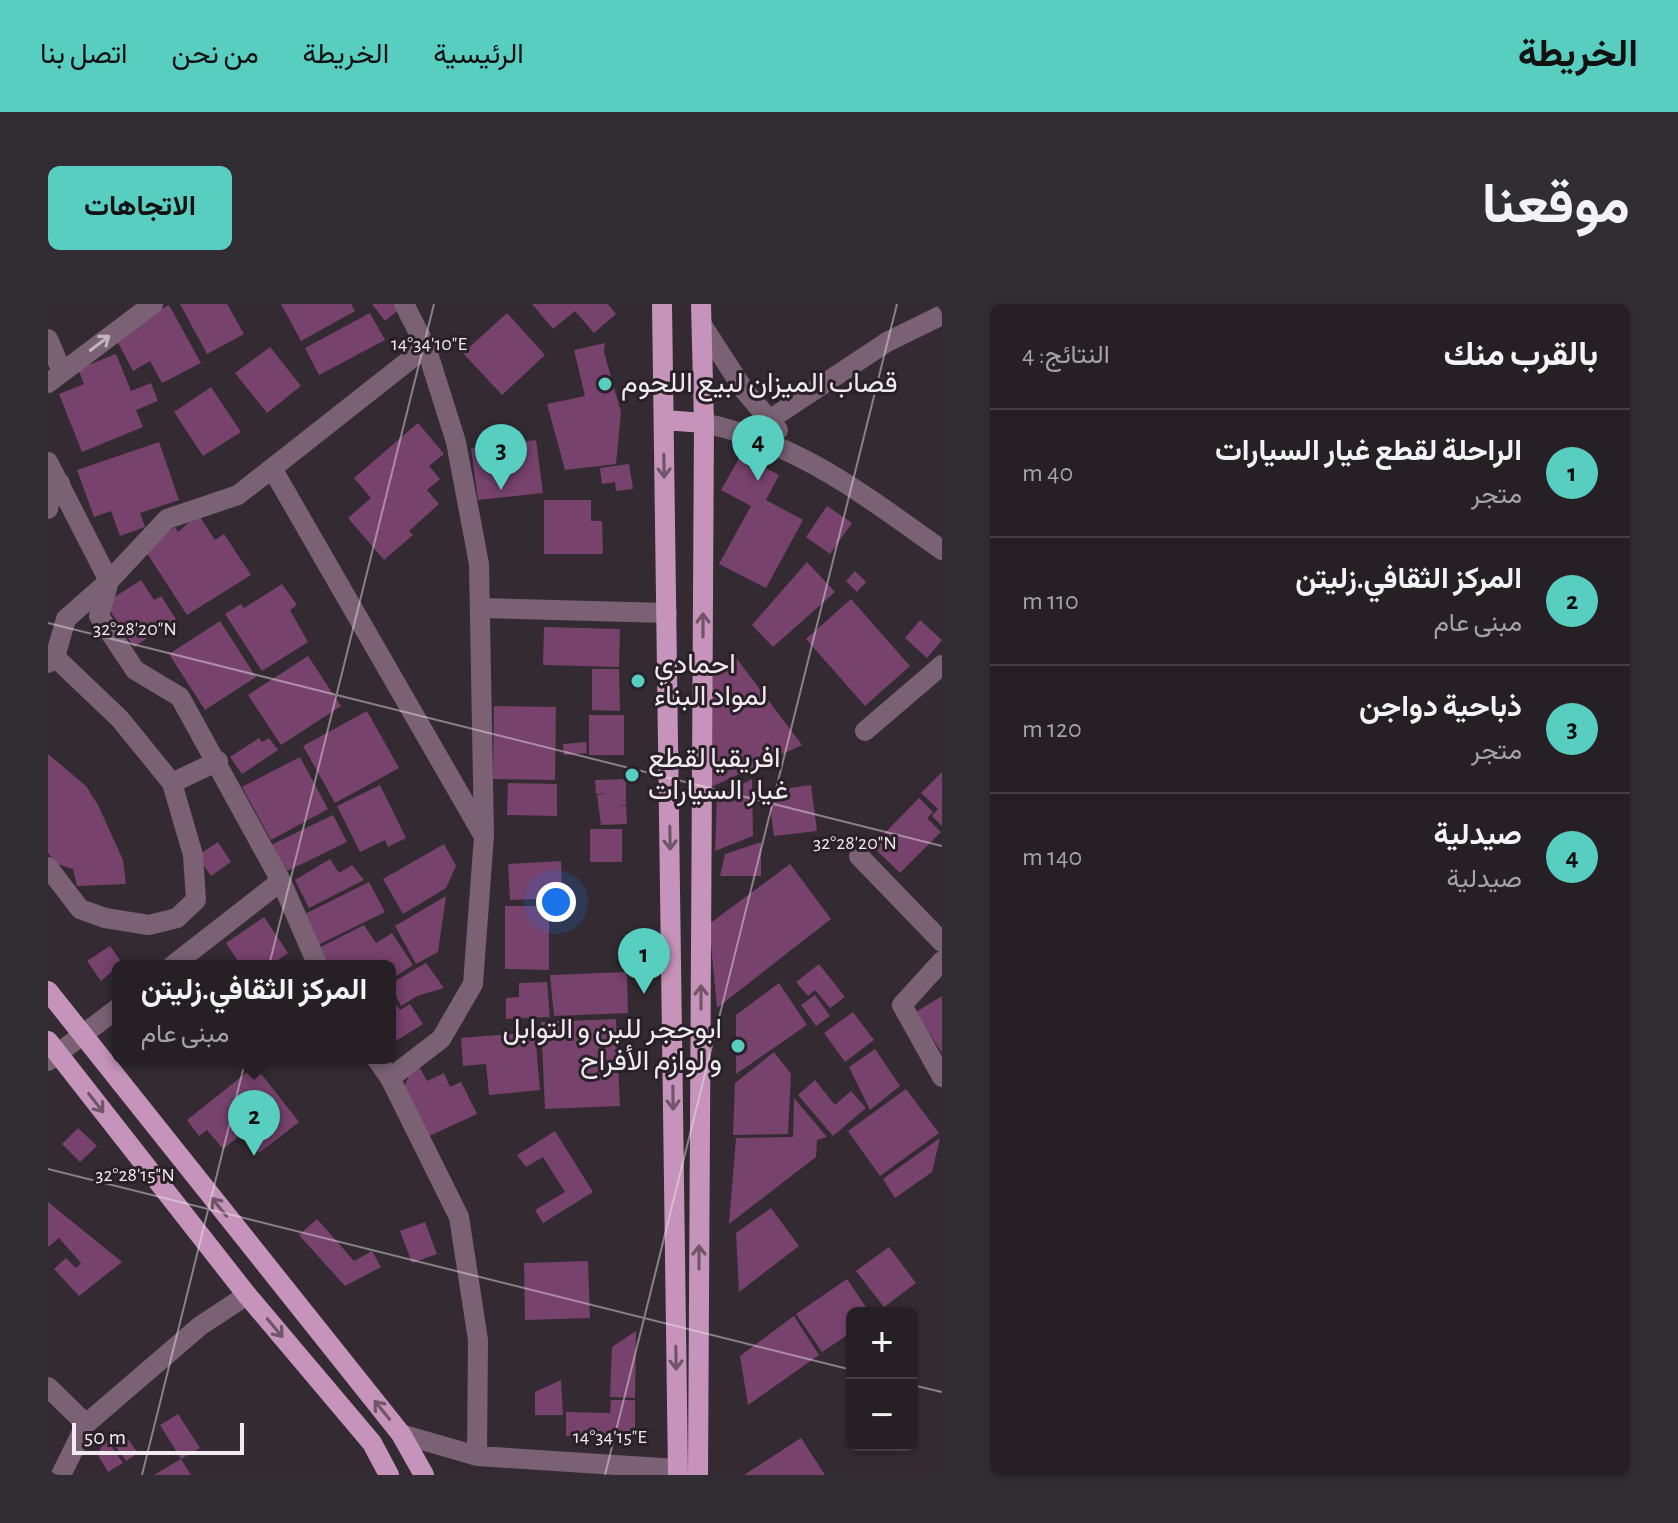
<!DOCTYPE html>
<html lang="ar">
<head>
<meta charset="utf-8">
<style>
	:root { --surface:#262025; --page:#322d32; --text:#f1f3f6; --muted:#a4a3a7; --line:#423e42; --accent:#58cec0 }
	body { margin:0; font-family:"Alegreya Sans",Vazirmatn,sans-serif; background:var(--page); color:var(--text); direction:rtl }
	.controls { position:absolute; right:24px; bottom:24px; display:grid; overflow:hidden; border-radius:12px; box-shadow:0 2px 6px #0004 }
	.controls button { width:72px; height:72px; display:grid; place-items:center; padding:0; border:0; border-bottom:2px solid var(--line); background:var(--surface); color:var(--text); font:40px sans-serif }
	.scale { position:absolute; left:24px; bottom:20px; width:172px; box-sizing:border-box; padding-left:8px; border:4px solid #f1ebef; border-top:0; font-size:22px; line-height:28px; white-space:nowrap; color:#f1ebef; -webkit-text-stroke:6px #292127; paint-order:stroke }
	.you { position:absolute; left:508px; top:598px; width:28px; height:28px; margin:-20px; border:6px solid #fff; border-radius:50%; background:#1a73e8; box-shadow:0 0 0 12px #1a73e833 }
	.badge { display:grid; place-items:center; width:52px; height:52px; border-radius:50%; background:var(--accent); color:#111; font-size:26px; font-weight:700 }
	.pin { position:absolute; translate:-50% -66px; filter:drop-shadow(0 2px 4px #0008) }
	.pin::after { content:''; position:absolute; top:42px; width:28px; height:24px; background:inherit; clip-path:polygon(0 0,100% 0,50% 100%) }
	.popup { position:absolute; left:64px; top:656px; width:284px; height:104px; box-sizing:border-box; display:grid; place-content:center; border-radius:12px; background:var(--surface); filter:drop-shadow(0 2px 6px #0005); font-size:26px; white-space:nowrap; color:var(--muted) }
	.popup b { font-size:30px; color:var(--text) }
	.popup::after { content:''; position:absolute; left:50%; top:100%; margin-left:-16px; border:16px solid transparent; border-top-color:var(--surface) }
	.list { margin:0; padding:0; list-style:none }
	h2 { display:flex; justify-content:space-between; align-items:center; height:104px; margin:0; padding:0 32px; font-size:34px }
	h2 small { font-size:26px; font-weight:400; color:var(--muted) }
	.list li { display:grid; grid-template-columns:52px 1fr auto; gap:24px; align-items:center; box-sizing:border-box; height:128px; padding:0 32px; border-top:2px solid var(--line) }
	.list b { display:block; font-size:30px; white-space:nowrap }
	.list p { margin:0; font-size:26px; white-space:nowrap; color:var(--muted) }
	.list em { font-size:26px; font-style:normal; color:var(--muted) }
	.map { position:relative; flex:none; width:894px; height:1171px; overflow:hidden; direction:ltr; border-radius:12px }
	header { display:flex; align-items:center; gap:48px; box-sizing:border-box; height:112px; padding:0 40px; background:var(--accent); color:#111 }
	header strong { font-size:38px }
	nav { display:flex; gap:44px; margin-inline-start:auto; font-size:28px }
	.intro { display:flex; align-items:center; justify-content:space-between; box-sizing:border-box; height:192px; padding:0 48px }
	h1 { margin:0; font-size:56px }
	.button { padding:20px 36px; border-radius:12px; background:var(--accent); color:#111; font-size:28px; font-weight:700 }
	main { display:flex; gap:48px; padding:0 48px }
	aside { flex:1; background:var(--surface); border-radius:12px; box-shadow:0 2px 6px #0004 }
	.map>svg:first-child { display:block }
	.building { fill:#77426c }
	.lines { fill:none; stroke-linecap:round; stroke-linejoin:round }
	.minor { stroke:#7a6274; stroke-width:20 }
	.major { stroke:#c694ba; stroke-width:20 }
	.oneway { stroke:#c1b4be }
	.oneway2 { stroke:#705569 }
	.ticks { fill:none; stroke:#f1ebef; stroke-width:2; stroke-opacity:0.45 }
	.poi-dot { fill:#58cec0; stroke:#292127; stroke-width:3 }
	.labels { text-anchor:middle; dominant-baseline:central; stroke-width:6; stroke-linejoin:round; paint-order:stroke }
	.poi-label { font-size:28px; fill:#f1ebef; stroke:#292127; text-anchor:start }
	.ticks-label { font-size:20px; text-anchor:middle; fill:#f1ebef; stroke:#292127; stroke-width:6; stroke-linejoin:round; paint-order:stroke }
</style>
</head>
<body>
<header>
<strong>الخريطة</strong>
<nav><a>الرئيسية</a><a>الخريطة</a><a>من نحن</a><a>اتصل بنا</a></nav>
</header>
<div class="intro"><h1>موقعنا</h1><a class="button">الاتجاهات</a></div>
<main>
<aside>
<h2>بالقرب منك<small>النتائج: 4</small></h2>
<ul class="list">
<li><span class="badge">1</span><div><b>الراحلة لقطع غيار السيارات</b><p>متجر</p></div><em>40 m</em></li>
<li><span class="badge">2</span><div><b>المركز الثقافي.زليتن</b><p>مبنى عام</p></div><em>110 m</em></li>
<li><span class="badge">3</span><div><b>ذباحية دواجن</b><p>متجر</p></div><em>120 m</em></li>
<li><span class="badge">4</span><div><b>صيدلية</b><p>صيدلية</p></div><em>140 m</em></li>
</ul>
</aside>
<div class="map">
<svg width="894" height="1171" viewBox="0 0 894 1171">
	<rect width="100%" height="100%" fill="#332b31"/>
	<!-- building -->
	<path class="building" d="M132,0H179L196,30L159,50Z
		M233,0H303L307,7L253,37Z
		M324,0H358L337,17Z
		M484,0H560L568,10L546,29L527,7L505,25Z
		M121,1L153,59L114,79L102,57L85,67L66,31Z
		M322,9L337,36L271,71L257,44Z
		M459,9L497,51L454,91L415,49Z
		M557,39L556,48L573,108L568,160L517,166L499,100L537,92L526,46Z
		M222,43L253,82L219,109L187,69Z
		M68,50L83,87L103,79L110,97L88,106L95,123L34,148L11,90L36,80L30,65Z
		M163,83L193,128L155,152L126,108Z
		M370,119L396,150L381,162L392,175L379,186L391,200L361,227L365,231L336,256L300,214L323,194L306,174Z
		M488,136L495,189L430,196L423,144Z
		M111,138L131,196L92,209L97,223L72,232L63,207L46,213L29,166Z
		M693,151L731,171L718,196L755,216L718,284L671,260L703,202L673,186Z
		M581,160L585,185L568,187L567,178L554,180L552,164Z
		M496,196H543V217H554L555,250H496Z
		M779,202L804,219L782,250L758,233Z
		M150,210L167,236L176,230L203,271L139,311L95,243L127,223L130,228Z
		M759,258L787,288L725,343L704,321Z
		M807,267L818,278L809,288L798,277Z
		M93,276L106,296L113,292L128,315L86,343L57,299Z
		M234,280L249,301L242,306L260,338L214,367L177,310L193,300L196,304Z
		M803,295L862,362L817,402L758,335Z
		M872,316L894,336L879,354L857,334Z
		M172,317L208,373L157,406L121,350Z
		M496,323L572,325L571,363L495,361Z
		M260,352L293,402L233,441L200,391Z
		M689,355L754,441L659,485V373Z
		M544,365H571L572,407L544,406Z
		M446,402L508,403L507,476L445,475Z
		M319,407L351,464L287,499L255,442Z
		M541,411H576V451H541Z
		M211,434L214,438L221,434L230,446L194,470L182,453Z
		M538,438L539,449L516,451L515,440Z
		M0,450L38,482L50,501L75,556L78,580L29,582L25,565L9,560L0,549Z
		M252,453L280,505L223,536L194,483Z
		M894,468V522L884,512L890,505L873,489Z
		M578,475V501H570L578,502L579,520L553,521L549,491L558,489L548,490L547,476Z
		M704,475L705,532L667,547L669,493Z
		M460,479L509,480V512L459,511Z
		M332,481L358,534L340,543L337,536L312,548L289,502Z
		M763,481L769,527L726,532L720,487Z
		M871,494L885,508L879,514L893,528L852,569L824,542Z
		M285,511L299,538L237,568L223,541Z
		M542,525H574V558H542Z
		M170,538L183,558L163,572L149,552Z
		M713,538V572H672L677,550Z
		M396,540L408,562L398,584L355,610L335,575Z
		M282,555L291,569L304,561L316,576L261,604L247,576Z
		M513,557L514,594L462,596L460,560Z
		M742,560L783,615L669,704L661,620Z
		M321,578L337,608L268,642L253,612Z
		M398,592L390,648L368,660L347,622Z
		M457,602H501V666L457,665Z
		M216,613L240,649L221,662H193L178,639Z
		M316,621L328,639L344,629L365,661L342,676V662H277L267,646Z
		M62,642L76,662H70L53,677L39,657Z
		M378,659L396,684L369,692L353,702L342,680Z
		M771,660L797,693L782,704L767,686L760,692L748,678Z
		M579,668L580,709L506,712L502,671Z
		M499,678L502,713L458,715V694L471,693V679Z
		M731,679L759,721L688,770V711Z
		M342,691L352,706L362,700L375,720L343,740Z
		M767,691L782,712L768,722L753,701Z
		M894,692V749L868,708Z
		M805,708L826,736L797,758L776,729Z
		M568,715L572,802L497,805L493,718Z
		M487,728L492,786L441,791L438,760L415,762L413,734Z
		M827,745L852,782L822,806L801,763Z
		M726,748L743,770L740,830L685,831L687,779Z
		M207,762L251,818L211,849L195,829L175,845L159,826L151,832L139,816Z
		M372,764L379,777L396,769L402,783L413,778L429,810L379,833L355,785L362,769Z
		M767,776L787,801L803,787L818,804L785,832L750,791Z
		M858,785L891,829L832,872L800,827Z
		M746,794L779,833L769,836L768,853L681,920L688,834L745,833Z
		M30,824L49,842L32,858L14,840Z
		M507,827L545,888L495,919L487,906L517,888L495,853L478,863L469,851Z
		M892,834L884,868L847,894L835,875Z
		M0,898L74,958L31,992L6,965L18,954L28,964L33,959L11,934L0,943Z
		M723,904L751,942L691,988L688,929Z
		M269,915L306,957L324,947L333,963L297,982L251,931Z
		M377,918L389,950L364,959L352,927Z
		M841,943L868,979L836,1003L808,967Z
		M540,957L542,1014L477,1016L476,959Z
		M799,975L822,1009H804V1028L774,1048L748,1010Z
		M746,1012L771,1051L700,1101L692,1052Z
		M588,1027L587,1094L562,1093L564,1043Z
		M513,1076L515,1111H487V1088Z
		M563,1096H587V1132H518V1108L562,1109Z
		M130,1110L152,1144L133,1155L112,1121Z
		M57,1133L75,1159L60,1168L50,1151Z
		M753,1134L777,1171H696Z
		M80,1135L90,1149L78,1157L68,1143Z
		M133,1155L143,1171H106Z"/>
	<g class="lines">
		<!-- minor -->
		<path class="minor" d="M654,21L696,86L730,126
			M0,35L14,68
			M0,79L105,0
			M721,116L839,38L894,11
			M656,119C752,140 816,191 894,246
			M0,158L61,277L51,312L87,366L132,393L233,577L270,662
			M225,166L434,529
			M0,205L3,190L12,179
			M434,304L619,309
			M0,359L7,353L18,315L61,277L119,215L190,191L378,43
			M817,427L894,361
			M124,479L170,457
			M811,552L894,638
			M0,563L32,605L57,614L101,621L129,614L148,596L145,551L124,479L72,415L7,353
			M894,657L854,701L894,773
			M124,662L233,577
			M328,754L342,774L411,913L430,1036L429,1152
			M0,757L70,704
			M342,774L393,735L425,680L436,532L431,260L408,138L378,43L356,0
			M0,1083L38,1120
			M353,1130L429,1152L629,1165
			M13,1171L38,1120L152,1022L199,991"/>
		<!-- major -->
		<path class="major" d="M614,0L630,1171
			M616,116L656,119
			M0,687L353,1130L376,1171
			M0,737L199,991L324,1139L341,1171
			M650,1171L656,119L653,0"/>
	</g>
	<!-- one-way arrows -->
	<defs><path id="oneway-shaft" d="M-6 0H5M1.5-3L5.5 0L1.5 3" fill="none" stroke-width="1.6" stroke-linecap="round" stroke-linejoin="round" transform="scale(2)"/></defs>
	<use class="oneway" href="#oneway-shaft" transform="translate(52 39) rotate(-37)"/>
	<g class="oneway2">
		<use href="#oneway-shaft" transform="translate(616 162) rotate(89)"/>
		<use href="#oneway-shaft" transform="translate(655 321) rotate(-90)"/>
		<use href="#oneway-shaft" transform="translate(622 534) rotate(89)"/>
		<use href="#oneway-shaft" transform="translate(653 693) rotate(-90)"/>
		<use href="#oneway-shaft" transform="translate(625 794) rotate(89)"/>
		<use href="#oneway-shaft" transform="translate(48 799) rotate(52)"/>
		<use href="#oneway-shaft" transform="translate(171 903) rotate(-129)"/>
		<use href="#oneway-shaft" transform="translate(651 953) rotate(-90)"/>
		<use href="#oneway-shaft" transform="translate(227 1024) rotate(50)"/>
		<use href="#oneway-shaft" transform="translate(628 1054) rotate(89)"/>
		<use href="#oneway-shaft" transform="translate(334 1106) rotate(-129)"/>
	</g>
	<!-- ticks -->
	<path class="ticks" d="M0,319L894,542M0,865L804,1066M864,1081L894,1088M94,1171L386,0M557,1171L849,0"/>
	<!-- markers -->
	<g class="poi-dot">
		<circle cx="557" cy="80" r="8"/>
		<circle cx="590" cy="377" r="8"/>
		<circle cx="584" cy="471" r="8"/>
		<circle cx="690" cy="742" r="8"/>
	</g>
	<g class="labels">
		<!-- poi labels -->
		<g class="poi-label">
			<text x="573" y="80">قصاب الميزان لبيع اللحوم</text>
			<text x="606" y="361">احمادي<tspan x="606" dy="32">لمواد البناء</tspan></text>
			<text x="600" y="455">افريقيا لقطع<tspan x="600" dy="32">غيار السيارات</tspan></text>
			<text x="674" y="726" text-anchor="end">ابوحجر للبن و التوابل<tspan x="674" dy="32">و لوازم الأفراح</tspan></text>
		</g>
	</g>
	<g class="ticks-label">
		<text x="381" y="46">14°34'10"E</text>
		<text x="87" y="331">32°28'20"N</text>
		<text x="807" y="545">32°28'20"N</text>
		<text x="87" y="877">32°28'15"N</text>
		<text x="562" y="1139">14°34'15"E</text>
	</g>
</svg>
<div class="controls">
<button>+</button>
<button>−</button>
</div>
<div class="scale">50 m</div>
<div class="you"></div>
<div class="pin badge" style="left:596px;top:690px">1</div>
<div class="pin badge" style="left:206px;top:852px">2</div>
<div class="popup"><b>المركز الثقافي.زليتن</b>مبنى عام</div>
<div class="pin badge" style="left:453px;top:186px">3</div>
<div class="pin badge" style="left:710px;top:177px">4</div>
</div>
</main>
</body>
</html>
